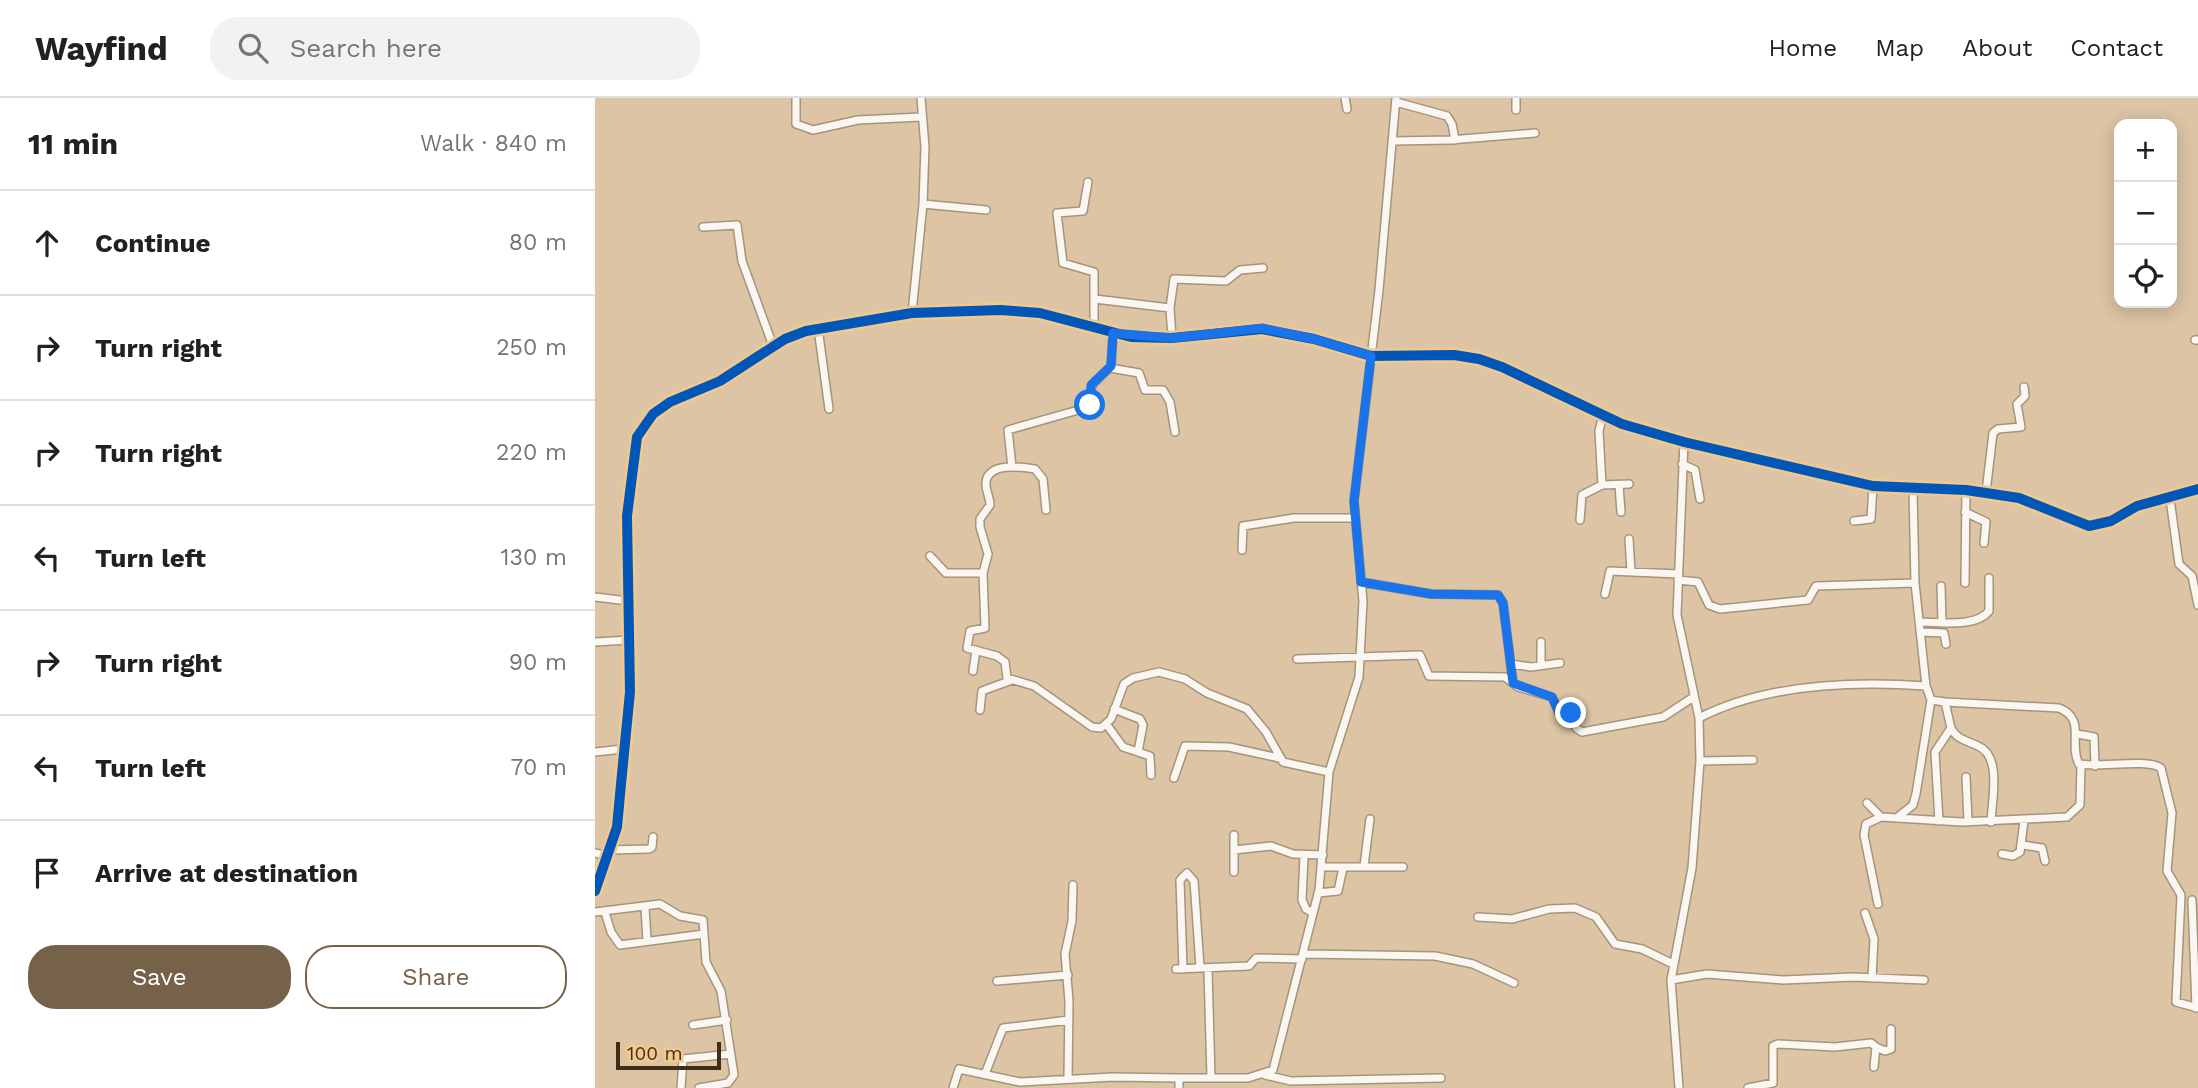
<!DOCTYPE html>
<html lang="en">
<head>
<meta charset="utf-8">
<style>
	:root { --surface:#fff; --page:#f2f2f2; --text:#202124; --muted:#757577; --line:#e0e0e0; --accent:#766248 }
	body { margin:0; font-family:"Work Sans",sans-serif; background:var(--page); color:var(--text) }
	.controls { position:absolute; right:21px; top:21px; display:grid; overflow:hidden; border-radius:14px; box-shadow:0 4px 18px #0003 }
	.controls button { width:63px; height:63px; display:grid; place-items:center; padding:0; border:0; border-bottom:2px solid var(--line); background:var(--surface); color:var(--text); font:35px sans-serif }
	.scale { position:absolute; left:21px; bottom:18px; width:105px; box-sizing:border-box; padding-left:7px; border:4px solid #3f2e16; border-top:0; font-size:19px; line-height:24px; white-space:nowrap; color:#3f2e16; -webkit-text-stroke:5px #f3c88d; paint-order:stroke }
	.stop { position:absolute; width:21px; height:21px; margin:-16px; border:5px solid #1a73e8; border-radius:50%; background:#fff }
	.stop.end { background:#1a73e8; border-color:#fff; box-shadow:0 2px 7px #0008 }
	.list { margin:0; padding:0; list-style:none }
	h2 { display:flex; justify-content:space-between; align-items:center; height:91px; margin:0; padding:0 28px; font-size:30px }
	h2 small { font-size:23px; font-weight:400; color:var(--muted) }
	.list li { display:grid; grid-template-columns:46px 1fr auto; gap:21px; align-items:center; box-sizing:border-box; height:105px; padding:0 28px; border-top:2px solid var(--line) }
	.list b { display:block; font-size:26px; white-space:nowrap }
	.list em { font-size:23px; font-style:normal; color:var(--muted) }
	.actions { display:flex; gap:14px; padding:21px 28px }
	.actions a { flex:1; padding:16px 0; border:2px solid var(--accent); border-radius:28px; text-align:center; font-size:24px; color:var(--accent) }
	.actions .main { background:var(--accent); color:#fff }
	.icon { flex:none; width:38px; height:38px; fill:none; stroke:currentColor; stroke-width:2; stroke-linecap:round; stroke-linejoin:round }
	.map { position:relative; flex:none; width:1603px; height:990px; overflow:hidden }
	header { display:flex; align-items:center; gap:42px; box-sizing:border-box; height:98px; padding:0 35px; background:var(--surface); border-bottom:2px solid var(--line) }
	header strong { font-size:33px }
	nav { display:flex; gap:38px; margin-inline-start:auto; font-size:24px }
	.search { width:490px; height:63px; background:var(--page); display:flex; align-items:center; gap:18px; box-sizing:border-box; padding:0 24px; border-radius:28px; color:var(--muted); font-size:26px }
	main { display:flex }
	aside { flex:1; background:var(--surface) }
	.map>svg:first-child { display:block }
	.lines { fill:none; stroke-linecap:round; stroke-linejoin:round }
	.minor-casing { stroke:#a6947b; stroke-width:10 }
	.minor { stroke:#faf6f1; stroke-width:7 }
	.cycleway-casing { stroke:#f3c88d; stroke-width:15 }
	.cycleway { stroke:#0057b8; stroke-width:10 }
	.route { stroke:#1a73e8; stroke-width:9 }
</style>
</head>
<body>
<header>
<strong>Wayfind</strong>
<div class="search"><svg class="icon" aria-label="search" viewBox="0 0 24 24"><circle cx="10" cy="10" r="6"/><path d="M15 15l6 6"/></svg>Search here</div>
<nav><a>Home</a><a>Map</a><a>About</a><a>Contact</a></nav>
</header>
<main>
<aside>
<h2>11 min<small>Walk · 840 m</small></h2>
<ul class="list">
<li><svg class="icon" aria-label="ahead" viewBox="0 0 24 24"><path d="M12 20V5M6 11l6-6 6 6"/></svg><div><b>Continue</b></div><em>80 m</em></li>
<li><svg class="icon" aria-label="right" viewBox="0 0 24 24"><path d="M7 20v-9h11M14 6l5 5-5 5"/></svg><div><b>Turn right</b></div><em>250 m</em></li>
<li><svg class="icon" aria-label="right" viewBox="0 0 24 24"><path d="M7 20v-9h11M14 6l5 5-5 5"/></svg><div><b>Turn right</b></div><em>220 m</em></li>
<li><svg class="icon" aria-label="left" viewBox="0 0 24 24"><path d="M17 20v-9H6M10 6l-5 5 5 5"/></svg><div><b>Turn left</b></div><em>130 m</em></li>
<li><svg class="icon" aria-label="right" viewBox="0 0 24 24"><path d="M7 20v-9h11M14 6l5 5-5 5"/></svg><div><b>Turn right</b></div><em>90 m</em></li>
<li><svg class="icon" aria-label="left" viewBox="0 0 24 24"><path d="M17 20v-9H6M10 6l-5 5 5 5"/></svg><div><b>Turn left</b></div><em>70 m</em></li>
<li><svg class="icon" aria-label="arrive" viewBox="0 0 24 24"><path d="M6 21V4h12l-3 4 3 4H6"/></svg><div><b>Arrive at destination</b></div></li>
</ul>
<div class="actions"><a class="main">Save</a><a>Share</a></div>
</aside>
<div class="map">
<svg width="1603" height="990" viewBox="0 0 1603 990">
	<rect width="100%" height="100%" fill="#dcc4a4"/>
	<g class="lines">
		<defs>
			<path id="minor" d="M201,0V26L218,32L263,22L326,19
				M750,0L752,11
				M801,4L852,18L857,26L860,42
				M921,12V0
				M798,43L855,42L940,35
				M493,84L488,113L462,115L468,165L499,174V228
				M328,106L391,112
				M108,129L142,127L147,163L178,248
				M500,201L575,210
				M317,215L328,106L330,49L326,0
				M223,230L234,311
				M577,240L575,210L579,181L631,183L645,172L668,170
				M1600,242H1603
				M515,270L544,275L550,292H568L575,304L580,334
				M1087,366L1100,372L1105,401
				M417,369L413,332L494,309L497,287L516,268L518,235
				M1007,387L1034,386
				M1024,387L1026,414
				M1318,391L1320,485L1331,588L1336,602L1350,604L1356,630L1340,654L1344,723
				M1391,394L1398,335L1403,331L1426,329L1422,306L1430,298L1429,289
				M1575,401L1584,466L1597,478L1603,507
				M451,412L448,381L440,371C426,369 394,364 391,384C390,392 395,399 395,407L385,421V429L393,456L388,475L390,530L375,533L372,550L402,558L410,564L412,580L439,588L497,629L506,630L516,621L529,586L538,580L564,574L590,581L612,595L652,611L671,634L688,664L734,674
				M1370,414L1391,424L1389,445
				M985,422L987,397L1007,387L1004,333L1008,317
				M1259,423L1276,421L1278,388
				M1034,441L1036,473
				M647,452L648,428L699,420H759
				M335,458L351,475H388
				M1083,482L1103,484L1114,507L1125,511L1213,502L1221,488L1320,485
				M766,484L836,496L903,497L908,505L918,585
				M1370,485L1371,392
				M1346,488L1347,525
				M1010,496L1015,473L1083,476
				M0,499L33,503
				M1324,524C1344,524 1381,530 1394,513V480
				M1325,534L1349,535L1351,546
				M0,544L34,542
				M946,544V567
				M702,561L825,557L834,578L910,579L923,589L957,599L964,615L977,616L981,630L987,634L1068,619L1097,600
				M916,566L936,569L965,565
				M378,573L381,552
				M1350,604L1464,610C1492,621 1473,646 1484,666C1504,670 1552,660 1566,670L1577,715L1572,773L1586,797L1581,904L1603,910
				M519,611L545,621L548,627L543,654
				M385,612L387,593L417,582
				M1104,620C1170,586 1258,583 1331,588
				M512,627L528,649L555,658L556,677
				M1356,630C1362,642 1371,642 1383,648C1407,658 1397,701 1396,724
				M1482,636L1499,639L1500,668
				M0,654L28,651
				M1105,663L1158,662
				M1371,679L1373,723
				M579,680L590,648L634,649L684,660
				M1272,705L1286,719
				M1304,718L1318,707L1321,696L1336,602
				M1428,747L1447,750L1450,763
				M15,752L54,751L57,749L58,739
				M639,752L676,748L698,756L728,757
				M0,755L14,758
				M1407,756L1418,758L1425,754L1429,723
				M709,758L707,802L711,811L718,815
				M769,768L775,721
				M727,769H808
				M639,774V737
				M0,793L22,729L26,686L35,594L32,418L42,339L58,316L75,304L125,283L190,241L211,233L317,215L405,212L445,215L536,239L577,240L667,231L719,241L776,258L859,257L884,261L907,269L1027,326L1089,344L1278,388L1371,392L1424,400L1494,428L1516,423L1542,408L1603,391
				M723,795L743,793L748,770
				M1597,802L1601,910
				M1283,806L1269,737L1271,726L1286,719L1367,724L1472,719L1485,707L1486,667
				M50,810L52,842
				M0,814L65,806L85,818L108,822L111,864L126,893L139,977L133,985L104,990
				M10,814L16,834L25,847L109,836
				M1270,815L1279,841L1277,880
				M883,819L917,821L954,811L980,810L1001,819L1020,846L1047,851L1078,866
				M709,856L840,858L878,866L919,885
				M581,871L654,868L661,860L707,861
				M588,871L585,782L592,775L599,783L605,869
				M613,872L616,980
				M1076,882L1112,876L1188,882L1258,879L1329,882
				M402,883L473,877
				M98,927L132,922
				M1281,949L1290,953L1296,951V931
				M390,976L408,930L474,922
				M670,977L696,983L846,980
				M473,981L474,903L470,856L477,823L478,787
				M86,990L88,961L136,956
				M358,990L364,971L425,984L518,979L584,980
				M584,990V980H653L678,972L724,792L734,674L764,579L768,503L759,403L784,192L801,0
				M1084,990L1076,882L1097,770L1105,663L1104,620L1082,517L1089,344
				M1153,990L1178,985V948L1183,946L1240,949L1276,945L1281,949L1279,969"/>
		</defs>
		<!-- minor casing -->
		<use href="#minor" class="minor-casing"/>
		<!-- minor -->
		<use href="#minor" class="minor"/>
		<defs>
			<path id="cycleway" d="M0,793L22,729L26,686L35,594L32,418L42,339L58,316L75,304L125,283L190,241L211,233L317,215L405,212L445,215L536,239L577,240L667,231L719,241L776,258L859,257L884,261L907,269L1027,326L1089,344L1278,388L1371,392L1424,400L1494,428L1516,423L1542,408L1603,391"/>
		</defs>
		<!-- cycleway casing -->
		<use href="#cycleway" class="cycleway-casing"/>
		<!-- cycleway -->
		<use href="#cycleway" class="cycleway"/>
	</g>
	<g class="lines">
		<!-- route -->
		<path class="route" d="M495,307L496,287L516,268L518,235L578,240L667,230L719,241L776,258L759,403L766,484L836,496L903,497L908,505L918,585L957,599L965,616L976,615"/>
	</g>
</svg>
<div class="controls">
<button>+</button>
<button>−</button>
<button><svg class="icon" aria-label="locate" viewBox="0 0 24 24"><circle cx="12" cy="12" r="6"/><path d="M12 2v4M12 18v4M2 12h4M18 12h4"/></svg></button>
</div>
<div class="scale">100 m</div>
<div class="stop" style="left:495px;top:307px"></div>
<div class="stop end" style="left:976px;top:615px"></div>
</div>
</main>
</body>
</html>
